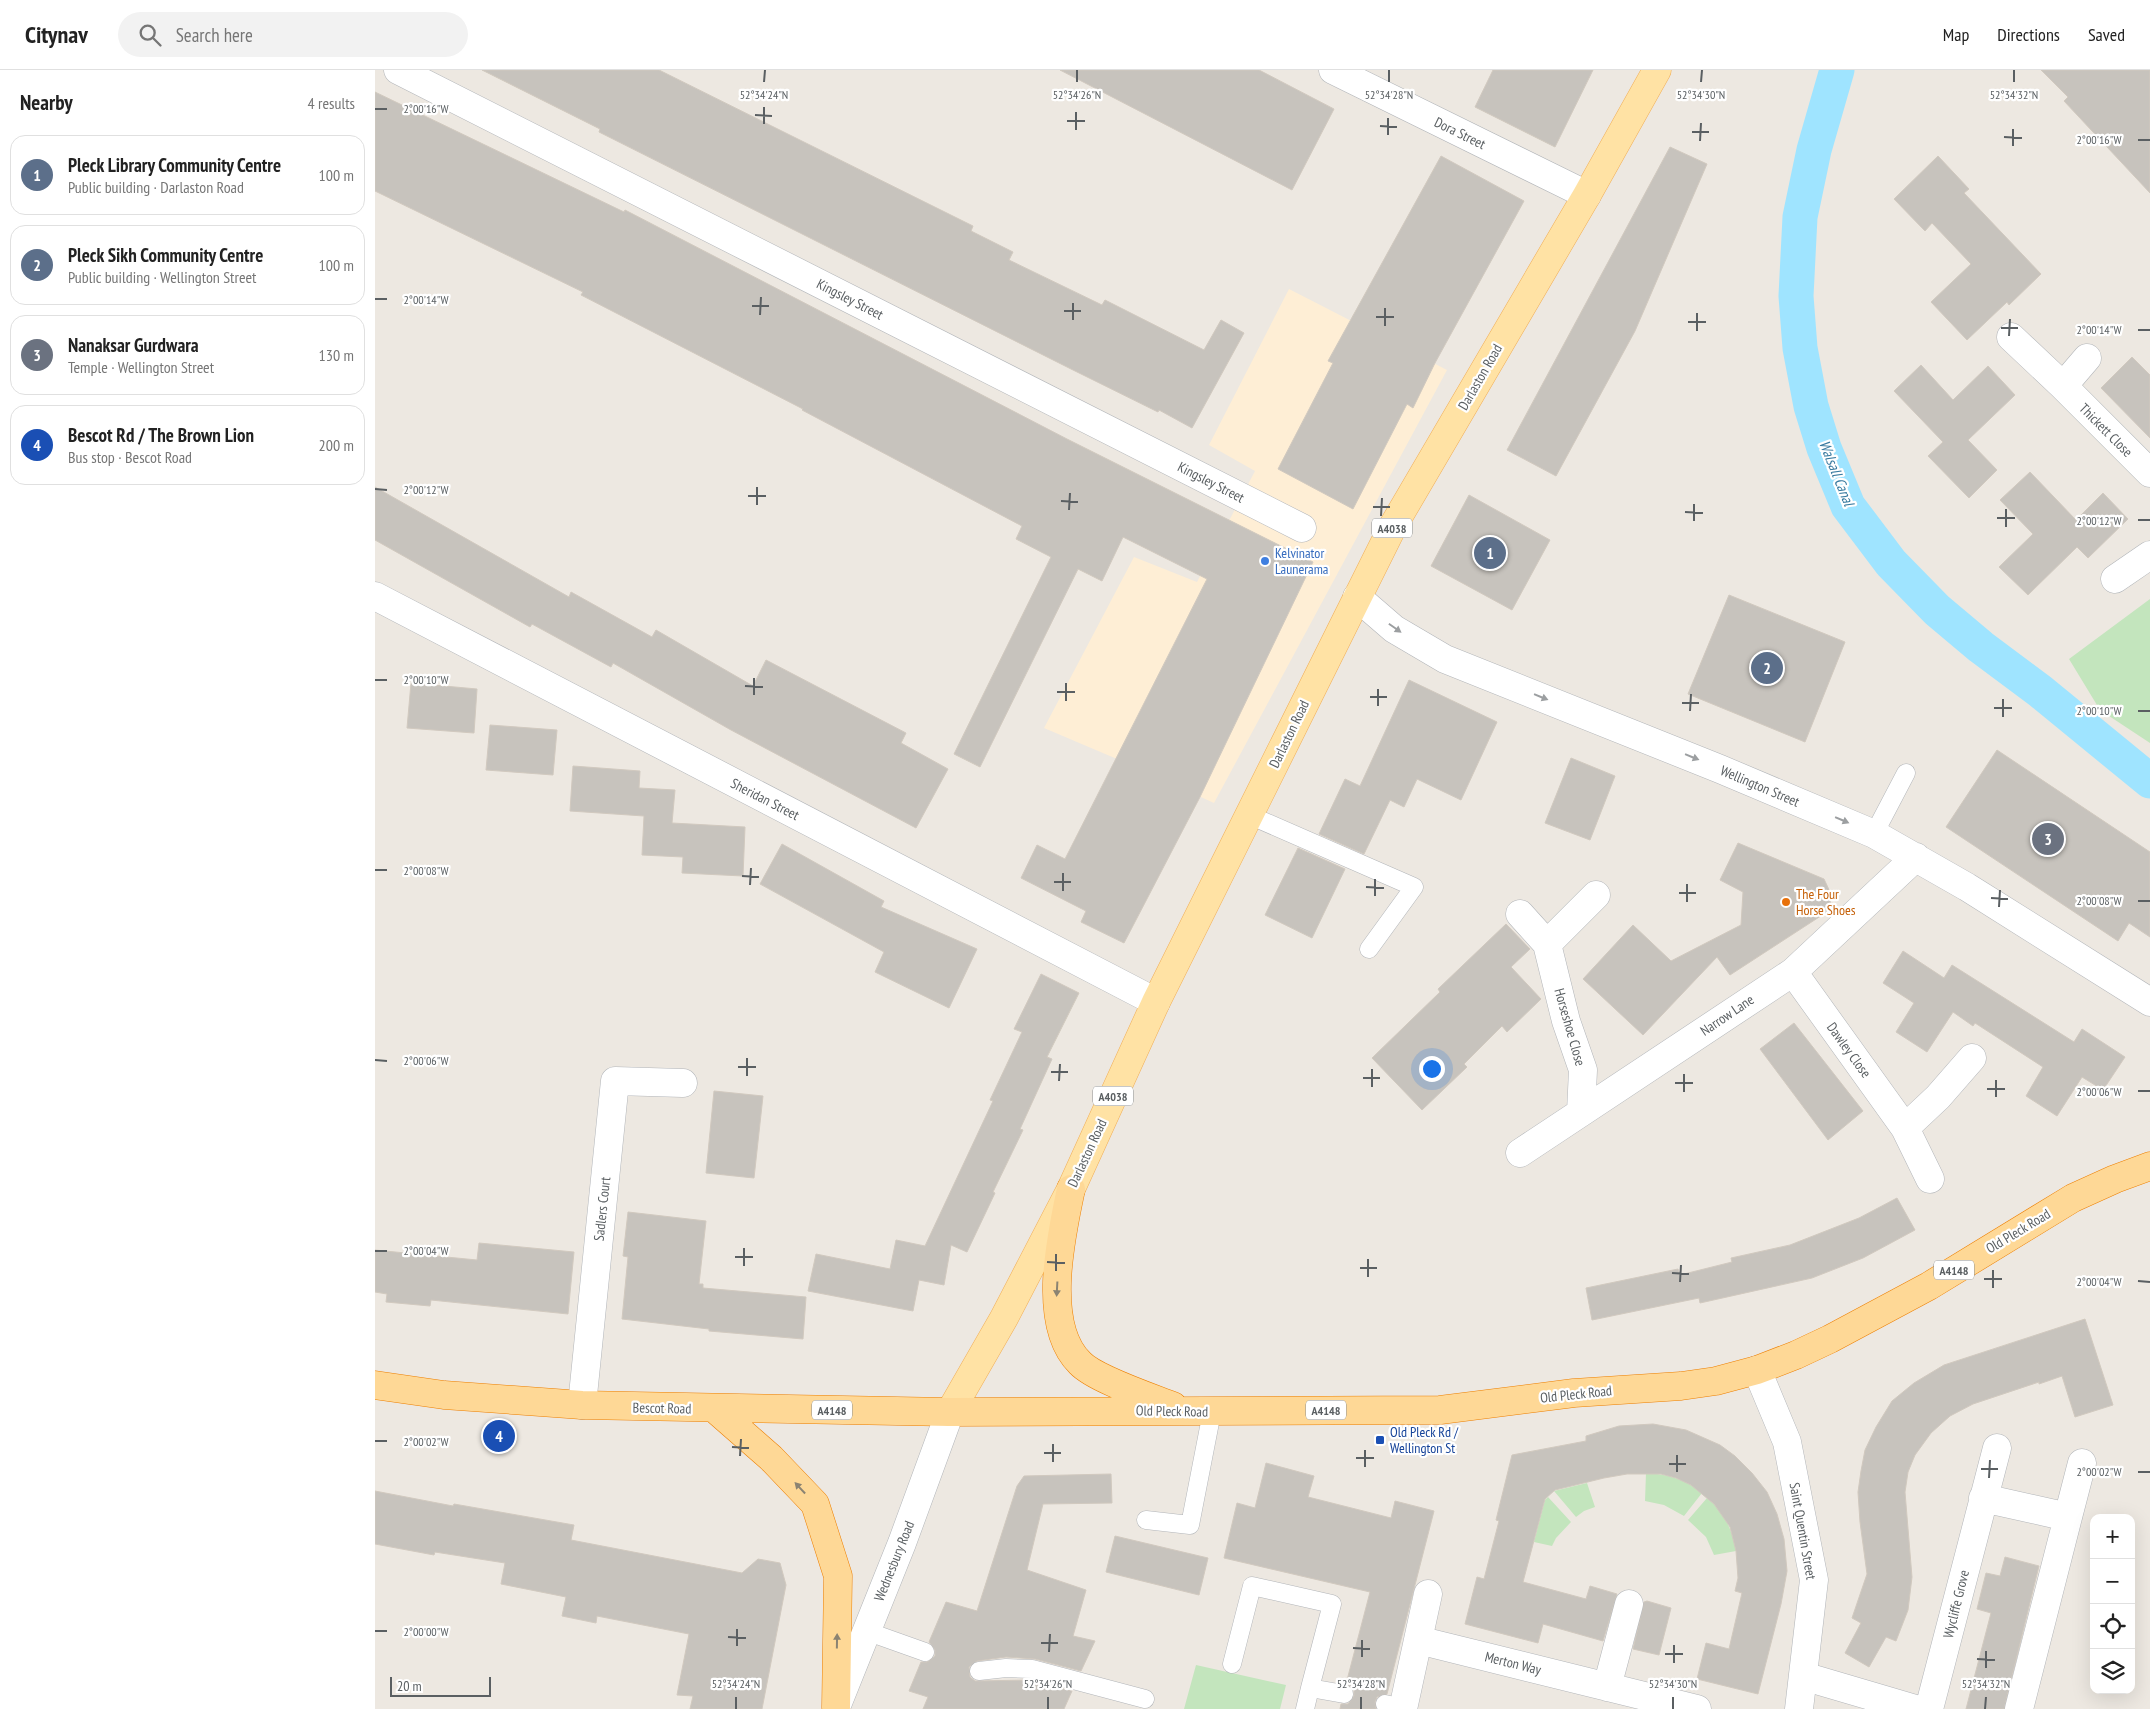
<!DOCTYPE html>
<html lang="en">
<head>
<meta charset="utf-8">
<style>
	:root { --surface:#fff; --page:#f2f2f2; --text:#222; --muted:#767676; --line:#e0e0e0; --accent:#db2777 }
	body { margin:0; font-family:"PT Sans Narrow",sans-serif; background:var(--page); color:var(--text) }
	.controls { position:absolute; right:15px; bottom:15px; display:grid; overflow:hidden; border-radius:10px; box-shadow:0 5px 20px #0002 }
	.controls button { width:45px; height:45px; display:grid; place-items:center; padding:0; border:0; border-bottom:1px solid var(--line); background:var(--surface); color:var(--text); font:25px sans-serif }
	.scale { position:absolute; left:15px; bottom:12px; width:101px; box-sizing:border-box; padding-left:5px; border:2px solid #5a5f62; border-top:0; font-size:14px; line-height:18px; white-space:nowrap; color:#5a5f62; -webkit-text-stroke:4px #fff; paint-order:stroke }
	.you { position:absolute; left:1056px; top:998px; width:18px; height:18px; margin:-12px; border:4px solid #fff; border-radius:50%; background:#1a73e8; box-shadow:0 0 0 8px #1a73e833 }
	.badge { display:grid; place-items:center; width:32px; height:32px; border-radius:50%; background:var(--accent); color:#fff; font-size:16px; font-weight:700 }
	.pin { position:absolute; translate:-50% -50%; border:2px solid #fff; box-shadow:0 1px 5px #0006 }
	.list { margin:0; padding:0; list-style:none }
	h2 { display:flex; justify-content:space-between; align-items:center; height:65px; margin:0; padding:0 20px; font-size:21px }
	h2 small { font-size:16px; font-weight:400; color:var(--muted) }
	.list li { display:grid; grid-template-columns:32px 1fr auto; gap:15px; align-items:center; box-sizing:border-box; height:80px; margin:0 10px 10px; padding:0 10px; border:1px solid var(--line); border-radius:15px }
	.list b { display:block; font-size:19px; white-space:nowrap }
	.list p { margin:0; font-size:16px; white-space:nowrap; color:var(--muted) }
	.list em { font-size:16px; font-style:normal; color:var(--muted) }
	.icon { flex:none; width:28px; height:28px; fill:none; stroke:currentColor; stroke-width:2; stroke-linecap:round; stroke-linejoin:round }
	.map { position:relative; flex:none; width:1775px; height:1639px; overflow:hidden }
	header { display:flex; align-items:center; gap:30px; box-sizing:border-box; height:70px; padding:0 25px; background:var(--surface); border-bottom:1px solid var(--line) }
	header strong { font-size:24px }
	nav { display:flex; gap:28px; margin-inline-start:auto; font-size:18px }
	.search { width:350px; height:45px; background:var(--page); display:flex; align-items:center; gap:12px; box-sizing:border-box; padding:0 18px; border-radius:28px; color:var(--muted); font-size:19px }
	main { display:flex }
	aside { flex:1; background:var(--surface) }
	.map>svg:first-child { display:block }
	.commercial { fill:#feeed5 }
	.green { fill:#c3e5bd }
	.lines { fill:none; stroke-linecap:round; stroke-linejoin:round }
	.canal { stroke:#9fe4ff; stroke-width:35 }
	.building { fill:#c7c3bd; stroke:#d1c9bf }
	.service-casing { stroke:#b2b5b9; stroke-width:19 }
	.minor-casing { stroke:#b2b5b9; stroke-width:29 }
	.tertiary-casing { stroke:#b2b5b9; stroke-width:29 }
	.primary-casing { stroke:#f1ae56; stroke-width:29 }
	.trunk-casing { stroke:#ed7f01; stroke-width:29 }
	.service { stroke:#fff; stroke-width:18 }
	.minor { stroke:#fff; stroke-width:28 }
	.tertiary { stroke:#fff; stroke-width:28 }
	.primary { stroke:#ffe2a4; stroke-width:28 }
	.trunk { stroke:#fed896; stroke-width:28 }
	.oneway { fill:#9c9fa1 }
	.oneway2 { fill:#8b8372 }
	.ticks { fill:none; stroke:#5a5f62; stroke-width:2 }
	.shop-dot { fill:#3f7fe0; stroke:#fff; stroke-width:2 }
	.food-dot { fill:#e8710a; stroke:#fff; stroke-width:2 }
	.transit-dot { fill:#1a4fb4; stroke:#fff; stroke-width:2 }
	.labels { text-anchor:middle; dominant-baseline:central; stroke-width:4.5; stroke-linejoin:round; paint-order:stroke }
	.shield { fill:#fff; stroke:#8c8f91; stroke-width:1 }
	.shield-label { font-size:12px; font-weight:bold; fill:#5a5f62 }
	.street-label { font-size:14px; fill:#5a5f62; stroke:#fff }
	.shop-label { font-size:14px; fill:#366cbe; stroke:#fff; text-anchor:start }
	.food-label { font-size:14px; fill:#c56008; stroke:#fff; text-anchor:start }
	.transit-label { font-size:14px; fill:#164399; stroke:#fff; text-anchor:start }
	.water-label { font-size:15px; font-style:italic; fill:#387a9f; stroke:#fff }
	.ticks-label { font-size:12px; text-anchor:middle; fill:#5a5f62; stroke:#fff; stroke-width:4.5; stroke-linejoin:round; paint-order:stroke }
</style>
</head>
<body>
<header>
<strong>Citynav</strong>
<div class="search"><svg class="icon" aria-label="search" viewBox="0 0 24 24"><circle cx="10" cy="10" r="6"/><path d="M15 15l6 6"/></svg>Search here</div>
<nav><a>Map</a><a>Directions</a><a>Saved</a></nav>
</header>
<main>
<aside>
<h2>Nearby<small>4 results</small></h2>
<ul class="list">
<li><span class="badge" style="background:#5c6f8a">1</span><div><b>Pleck Library Community Centre</b><p>Public building · Darlaston Road</p></div><em>100 m</em></li>
<li><span class="badge" style="background:#5c6f8a">2</span><div><b>Pleck Sikh Community Centre</b><p>Public building · Wellington Street</p></div><em>100 m</em></li>
<li><span class="badge" style="background:#6b7280">3</span><div><b>Nanaksar Gurdwara</b><p>Temple · Wellington Street</p></div><em>130 m</em></li>
<li><span class="badge" style="background:#1a4fb4">4</span><div><b>Bescot Rd / The Brown Lion</b><p>Bus stop · Bescot Road</p></div><em>200 m</em></li>
</ul>
</aside>
<div class="map">
<svg width="1775" height="1639" viewBox="0 0 1775 1639">
	<rect width="100%" height="100%" fill="#ede8e1"/>
	<!-- commercial -->
	<path class="commercial" d="M914,219L1072,300L839,733L742,689L669,658L759,487L822,512L880,401L834,375Z"/>
	<!-- green -->
	<path class="green" d="M1775,529V673L1725,640L1694,589Z
		M1271,1403C1291,1404 1311,1409 1327,1423L1309,1446L1289,1435L1270,1431Z
		M1212,1413L1220,1437L1209,1441L1201,1447L1179,1421Z
		M1173,1427L1196,1452L1181,1468L1177,1476L1159,1472L1170,1430Z
		M1332,1428C1350,1442 1357,1460 1361,1481L1339,1485L1331,1467L1313,1450Z
		M821,1595L911,1615L905,1639H809Z"/>
	<g class="lines">
		<!-- canal -->
		<path class="canal" d="M1462,0L1439,80L1425,147L1421,226L1425,278L1436,336L1449,378L1473,436L1516,493L1562,540L1606,577L1665,621L1775,711"/>
	</g>
	<!-- building -->
	<path class="building" d="M107,0H284L598,156L596,161L638,182L634,190L727,235L730,230L829,280L846,250L869,263L817,358L784,340L783,342L696,299L224,62L225,59Z
		M685,0H884L959,39L917,120Z
		M1118,0H1218L1180,77L1100,37Z
		M1666,0H1775V123L1689,31L1693,27Z
		M0,22L249,142L250,140L692,369L938,492L825,727L749,873L706,852L711,841L646,808L662,775L690,789L832,509L748,467L727,511L703,499L605,697L579,684L676,487L641,469L647,456L427,340L428,339L206,225L208,222L0,121Z
		M1295,77L1332,94L1260,261L1181,406L1132,380Z
		M1066,86L1149,131L1060,293L1038,338L1032,334L978,439L903,399L958,293L953,291Z
		M1563,86L1594,119L1589,123L1666,204L1634,235L1632,232L1592,270L1556,232L1596,194L1557,153L1550,161L1519,129Z
		M1757,287L1775,305V368L1726,318Z
		M1546,295L1578,330L1613,296L1640,325L1593,370L1622,400L1594,428L1553,386L1568,372L1519,321Z
		M1655,402L1701,450L1728,423L1753,449L1713,488L1702,477L1653,525L1624,497L1658,464L1625,430Z
		M0,417L194,527L196,522L277,567L281,560L378,616L391,590L531,663L526,673L573,699L541,758L356,660L238,593L236,597L157,554L155,557L0,470Z
		M1094,425L1175,470L1137,540L1056,496Z
		M1354,525L1470,572L1430,672L1313,624Z
		M1034,610L1122,652L1086,730L1042,709L1029,737L1015,730L989,784L944,764L970,709L985,716Z
		M36,613L102,619L99,663L32,658Z
		M115,655L182,660L178,705L111,700Z
		M1622,680L1775,782V867L1754,853L1743,871L1571,757Z
		M1196,688L1240,706L1215,770L1170,753Z
		M198,696L265,701L264,718L300,720L297,753L370,757L368,806L307,803L308,787L267,785L269,746L195,741Z
		M1363,773L1449,809L1456,824L1455,840L1355,905L1342,887L1268,965L1208,909L1258,855L1296,891L1366,855L1368,822L1345,810Z
		M407,774L509,831L506,837L602,879L574,938L500,902L509,882L385,814Z
		M923,778L970,799L937,868L890,845Z
		M1131,854L1155,879L1136,897L1166,929L1132,962L1127,956L1089,994L1092,997L1047,1040L997,988L1065,922L1063,919Z
		M1528,881L1569,908L1577,895L1699,972L1707,959L1750,987L1728,1020L1707,1007L1682,1046L1651,1026L1668,997L1600,953L1598,956L1578,942L1552,982L1521,962L1539,933L1508,913Z
		M666,904L704,923L672,987L677,989L645,1059L648,1060L618,1122L620,1123L592,1182L576,1175L569,1215L544,1210L538,1241L433,1221L441,1184L515,1199L521,1170L550,1176L618,1031L615,1030L647,962L639,959Z
		M1419,953L1488,1041L1453,1070L1385,979Z
		M339,1021L388,1026L379,1108L331,1103Z
		M1522,1128L1540,1160L1488,1188L1437,1208L1325,1233L1324,1228L1217,1250L1211,1218L1303,1199L1305,1205L1357,1192L1356,1188L1415,1175L1484,1148Z
		M253,1142L331,1151L324,1214H328V1218L431,1227L428,1269L334,1261V1259L247,1249L253,1187L248,1186Z
		M104,1173L199,1182L193,1244L56,1230L55,1236L11,1232L12,1224L0,1222V1180L102,1190Z
		M1710,1249L1738,1335L1700,1347L1687,1306L1664,1314V1312L1598,1334L1575,1346L1556,1363L1540,1385L1533,1402L1530,1422L1537,1507L1533,1540L1521,1571L1511,1567L1494,1597L1470,1583L1486,1553L1477,1548L1492,1504L1485,1452L1483,1422L1486,1401L1490,1380L1501,1357L1517,1331L1539,1313L1569,1295Z
		M1278,1354L1311,1360L1345,1375L1360,1386L1377,1403L1392,1422L1402,1444L1409,1469L1412,1501L1406,1534L1383,1624L1322,1609L1331,1573L1354,1579L1367,1523L1360,1521L1363,1508L1361,1481L1355,1457L1339,1434L1316,1415L1301,1408L1286,1404H1252L1229,1408L1180,1420L1170,1429L1148,1512L1211,1529L1215,1516L1242,1524L1228,1571L1168,1554L1163,1573L1090,1554L1102,1507L1109,1509L1124,1451L1121,1450L1137,1385L1211,1371V1366L1244,1356Z
		M891,1393L939,1406L933,1427L1016,1448L1020,1431L1059,1441L1012,1624L1002,1627L1000,1632L1001,1639H965L966,1634H973L979,1626V1620L971,1614L995,1522L849,1488L862,1433L880,1438Z
		M736,1404L737,1433L668,1434L652,1500L711,1520L698,1566L720,1571L706,1601L660,1589L631,1587L602,1591L594,1597L595,1607L600,1611L655,1610L697,1621L689,1639H548L553,1627L534,1621L546,1592H552L560,1586V1580L554,1572L571,1532L602,1541L642,1416L649,1406Z
		M0,1421L78,1436L79,1434L199,1455L196,1470L367,1503L383,1489L405,1493L411,1515L387,1639H315L318,1626L302,1625L314,1564L222,1546L221,1553L187,1546L191,1527L126,1514L130,1493L60,1482L59,1485L0,1474Z
		M740,1466L833,1488L824,1525L731,1502Z
		M1630,1487L1664,1496L1629,1639H1591L1616,1543L1602,1539L1611,1503L1625,1506Z
		M1272,1531L1296,1538L1284,1585L1258,1579L1269,1532Z"/>
	<g class="lines">
		<defs>
			<path id="service" d="M874,745L1039,817L994,879
				M1499,764L1531,703
				M771,1450L815,1455L837,1342
				M491,1561L550,1582
				M857,1594L877,1516L957,1534L935,1618L969,1624
				M604,1601L631,1598L657,1599L770,1629
				M1010,1634L1028,1638
				M930,1639L935,1618"/>
			<path id="minor" d="M23,0L927,458
				M958,0L1212,125
				M1636,267L1688,316
				M1712,288L1688,316L1775,403
				M1740,509L1775,485
				M0,526L781,932
				M982,527L1019,559L1070,589L1345,699L1499,764L1592,817L1775,932
				M1145,844L1172,874L1191,951L1208,1000L1206,1042
				M1172,874L1221,825
				M1418,902L1530,1058L1555,1109
				M1530,1058L1563,1027L1597,988
				M1145,1083L1418,902L1541,787
				M1382,1300L1412,1372L1439,1510L1424,1639
				M207,1335L240,1011L308,1013
				M1608,1428L1693,1447L1707,1393
				M1043,1570L1322,1639
				M1428,1606L1540,1639
				M1232,1617L1254,1534
				M1028,1639L1053,1524
				M1554,1639L1622,1378
				M1644,1639L1693,1447"/>
			<path id="tertiary" d="M462,1635L527,1473L575,1342"/>
			<path id="primary" d="M575,1342L629,1248L696,1119L781,932L1018,456L1212,125L1282,0"/>
			<path id="trunk" d="M696,1119C686,1166 666,1255 705,1293C720,1309 775,1327 798,1336
				M0,1315L69,1325L207,1335L575,1342L1065,1340L1199,1323L1306,1316L1341,1311L1382,1300L1421,1285L1455,1269L1554,1216L1698,1128L1740,1109L1775,1096
				M340,1339L396,1388L440,1434L463,1506L461,1637"/>
		</defs>
		<!-- service casing -->
		<use href="#service" class="service-casing"/>
		<!-- minor casing -->
		<use href="#minor" class="minor-casing"/>
		<!-- tertiary casing -->
		<use href="#tertiary" class="tertiary-casing"/>
		<!-- primary casing -->
		<use href="#primary" class="primary-casing"/>
		<!-- trunk casing -->
		<use href="#trunk" class="trunk-casing"/>
		<!-- service -->
		<use href="#service" class="service"/>
		<!-- minor -->
		<use href="#minor" class="minor"/>
		<!-- tertiary -->
		<use href="#tertiary" class="tertiary"/>
		<!-- primary -->
		<use href="#primary" class="primary"/>
		<!-- trunk -->
		<use href="#trunk" class="trunk"/>
	</g>
	<!-- one-way arrows -->
	<defs><path id="oneway-solid" d="M-6-.8H1V-3.2L6.5 0L1 3.2V.8H-6Z" transform="scale(1.25)"/></defs>
	<g class="oneway">
		<use href="#oneway-solid" transform="translate(1020 558) rotate(35)"/>
		<use href="#oneway-solid" transform="translate(1166 627) rotate(22)"/>
		<use href="#oneway-solid" transform="translate(1317 687) rotate(22)"/>
		<use href="#oneway-solid" transform="translate(1467 750) rotate(23)"/>
	</g>
	<g class="oneway2">
		<use href="#oneway-solid" transform="translate(682 1219) rotate(93)"/>
		<use href="#oneway-solid" transform="translate(425 1418) rotate(-133)"/>
		<use href="#oneway-solid" transform="translate(462 1571) rotate(-89)"/>
	</g>
	<!-- ticks -->
	<path class="ticks" d="M389,12L390,0M702,12V0M1014,12V0M1326,12L1327,0M1639,12V0M0,39H12M380,45L397,46M692,51H710M389,54V37M1005,56L1022,57M701,60V42M1317,62H1334M1013,65V48M1629,67L1647,68M1763,70H1775M1325,71L1326,53M1638,76V59M0,229H12M377,236H394M689,241H706M385,245L386,227M1001,247H1019M698,250V233M1313,252H1331M1010,256V238M1626,258H1643M1763,260H1775M1322,261V243M1634,266L1635,249M0,419L12,420M373,426H391M686,431L703,432M382,435V417M998,437H1015M694,440L695,423M1310,442L1328,443M1006,446L1007,428M1622,448H1640M1763,450H1775M1319,451V434M1631,457V439M0,610H12M370,616L388,617M682,622H700M379,625V608M995,627H1012M691,631V613M1307,633H1324M1003,636V619M1619,638H1637M1315,641L1316,624M1763,641H1775M1628,647V629M0,800H12M367,806L384,807M679,812H696M375,815L376,798M991,817L1009,818M688,821V803M1304,823H1321M1000,826V809M1616,828L1633,829M1763,831H1775M1312,832V814M1624,837L1625,820M0,990L12,991M363,997H381M676,1002H693M372,1006V988M988,1008H1005M684,1011L685,994M1300,1013H1318M997,1017V999M1612,1019H1630M1763,1021H1775M1309,1022V1004M1621,1027V1010M0,1181H12M360,1187H378M672,1192L690,1193M369,1196V1178M985,1198H1002M681,1201V1184M1297,1203L1314,1204M993,1207V1189M1609,1209H1627M1763,1211L1775,1212M1305,1212L1306,1195M1618,1218V1200M0,1371H12M357,1377L374,1378M669,1383H686M365,1386L366,1369M981,1388H999M678,1392V1374M1294,1394H1311M990,1397V1380M1606,1399H1623M1302,1402V1385M1763,1402H1775M1614,1408L1615,1390M0,1561H12M353,1567L371,1568M666,1573H683M362,1576V1559M978,1578L995,1579M674,1582L675,1564M1290,1584H1308M987,1587V1570M1602,1589L1620,1590M1299,1593V1575M1611,1598V1581M361,1639V1627M673,1639V1627M986,1639V1627M1298,1639V1627M1610,1639L1611,1627"/>
	<!-- markers -->
	<circle class="shop-dot" cx="890" cy="491" r="5"/>
	<circle class="food-dot" cx="1411" cy="832" r="5"/>
	<rect class="transit-dot" x="1000" y="1365" width="10" height="10" rx="2.5"/>
	<g class="labels">
		<!-- shield labels -->
		<g class="shield">
			<rect x="997" y="448.5" width="40" height="19" rx="4"/>
			<rect x="718" y="1016.5" width="40" height="19" rx="4"/>
			<rect x="1559" y="1190.5" width="40" height="19" rx="4"/>
			<rect x="437" y="1330.5" width="40" height="19" rx="4"/>
			<rect x="931" y="1330.5" width="40" height="19" rx="4"/>
		</g>
		<g class="shield-label">
			<text x="1017" y="458">A4038</text>
			<text x="738" y="1026">A4038</text>
			<text x="1579" y="1200">A4148</text>
			<text x="457" y="1340">A4148</text>
			<text x="951" y="1340">A4148</text>
		</g>
		<!-- street labels -->
		<g class="street-label">
			<text transform="translate(1085 63) rotate(26)">Dora Street</text>
			<text transform="translate(475 229) rotate(27)">Kingsley Street</text>
			<text transform="translate(1105 307) rotate(-60)">Darlaston Road</text>
			<text transform="translate(1731 360) rotate(45)">Thickett Close</text>
			<text transform="translate(836 412) rotate(27)">Kingsley Street</text>
			<text transform="translate(914 664) rotate(-64)">Darlaston Road</text>
			<text transform="translate(1385 716) rotate(23)">Wellington Street</text>
			<text transform="translate(390 729) rotate(27)">Sheridan Street</text>
			<text transform="translate(1352 945) rotate(-34)">Narrow Lane</text>
			<text transform="translate(1195 957) rotate(74)">Horseshoe Close</text>
			<text transform="translate(1474 980) rotate(54)">Dawley Close</text>
			<text transform="translate(712 1083) rotate(-65)">Darlaston Road</text>
			<text transform="translate(227 1139) rotate(-84)">Sadlers Court</text>
			<text transform="translate(1643 1161) rotate(-31)">Old Pleck Road</text>
			<text transform="translate(1201 1324) rotate(-6)">Old Pleck Road</text>
			<text transform="translate(287 1338) rotate(1)">Bescot Road</text>
			<text transform="translate(797 1341) rotate(1)">Old Pleck Road</text>
			<text transform="translate(1428 1461) rotate(80)">Saint Quentin Street</text>
			<text transform="translate(519 1491) rotate(-68)">Wednesbury Road</text>
			<text transform="translate(1581 1534) rotate(-76)">Wycliffe Grove</text>
			<text transform="translate(1138 1593) rotate(14)">Merton Way</text>
		</g>
		<!-- shop labels -->
		<g class="shop-label">
			<text x="900" y="483">Kelvinator<tspan x="900" dy="16">Launerama</tspan></text>
		</g>
		<!-- food labels -->
		<g class="food-label">
			<text x="1421" y="824">The Four<tspan x="1421" dy="16">Horse Shoes</tspan></text>
		</g>
		<!-- transit labels -->
		<g class="transit-label">
			<text x="1015" y="1362">Old Pleck Rd /<tspan x="1015" dy="16">Wellington St</tspan></text>
		</g>
		<!-- water labels -->
		<g class="water-label">
			<text transform="translate(1462 403) rotate(68)">Walsall Canal</text>
		</g>
	</g>
	<g class="ticks-label">
		<text x="389" y="29">52°34'24"N</text>
		<text x="702" y="29">52°34'26"N</text>
		<text x="1014" y="29">52°34'28"N</text>
		<text x="1326" y="29">52°34'30"N</text>
		<text x="1639" y="29">52°34'32"N</text>
		<text x="51" y="43">2°00'16"W</text>
		<text x="1724" y="74">2°00'16"W</text>
		<text x="51" y="234">2°00'14"W</text>
		<text x="1724" y="264">2°00'14"W</text>
		<text x="51" y="424">2°00'12"W</text>
		<text x="1724" y="455">2°00'12"W</text>
		<text x="51" y="614">2°00'10"W</text>
		<text x="1724" y="645">2°00'10"W</text>
		<text x="51" y="805">2°00'08"W</text>
		<text x="1724" y="835">2°00'08"W</text>
		<text x="51" y="995">2°00'06"W</text>
		<text x="1724" y="1026">2°00'06"W</text>
		<text x="51" y="1185">2°00'04"W</text>
		<text x="1724" y="1216">2°00'04"W</text>
		<text x="51" y="1376">2°00'02"W</text>
		<text x="1724" y="1406">2°00'02"W</text>
		<text x="51" y="1566">2°00'00"W</text>
		<text x="361" y="1618">52°34'24"N</text>
		<text x="673" y="1618">52°34'26"N</text>
		<text x="986" y="1618">52°34'28"N</text>
		<text x="1298" y="1618">52°34'30"N</text>
		<text x="1611" y="1618">52°34'32"N</text>
	</g>
</svg>
<div class="controls">
<button>+</button>
<button>−</button>
<button><svg class="icon" aria-label="locate" viewBox="0 0 24 24"><circle cx="12" cy="12" r="6"/><path d="M12 2v4M12 18v4M2 12h4M18 12h4"/></svg></button>
<button><svg class="icon" aria-label="layers" viewBox="0 0 24 24"><path d="M12 4l9 5-9 5-9-5zM3 14l9 5 9-5"/></svg></button>
</div>
<div class="scale">20 m</div>
<div class="you"></div>
<div class="pin badge" style="left:1115px;top:483px;background:#5c6f8a">1</div>
<div class="pin badge" style="left:1392px;top:598px;background:#5c6f8a">2</div>
<div class="pin badge" style="left:1673px;top:769px;background:#6b7280">3</div>
<div class="pin badge" style="left:124px;top:1366px;background:#1a4fb4">4</div>
</div>
</main>
</body>
</html>
